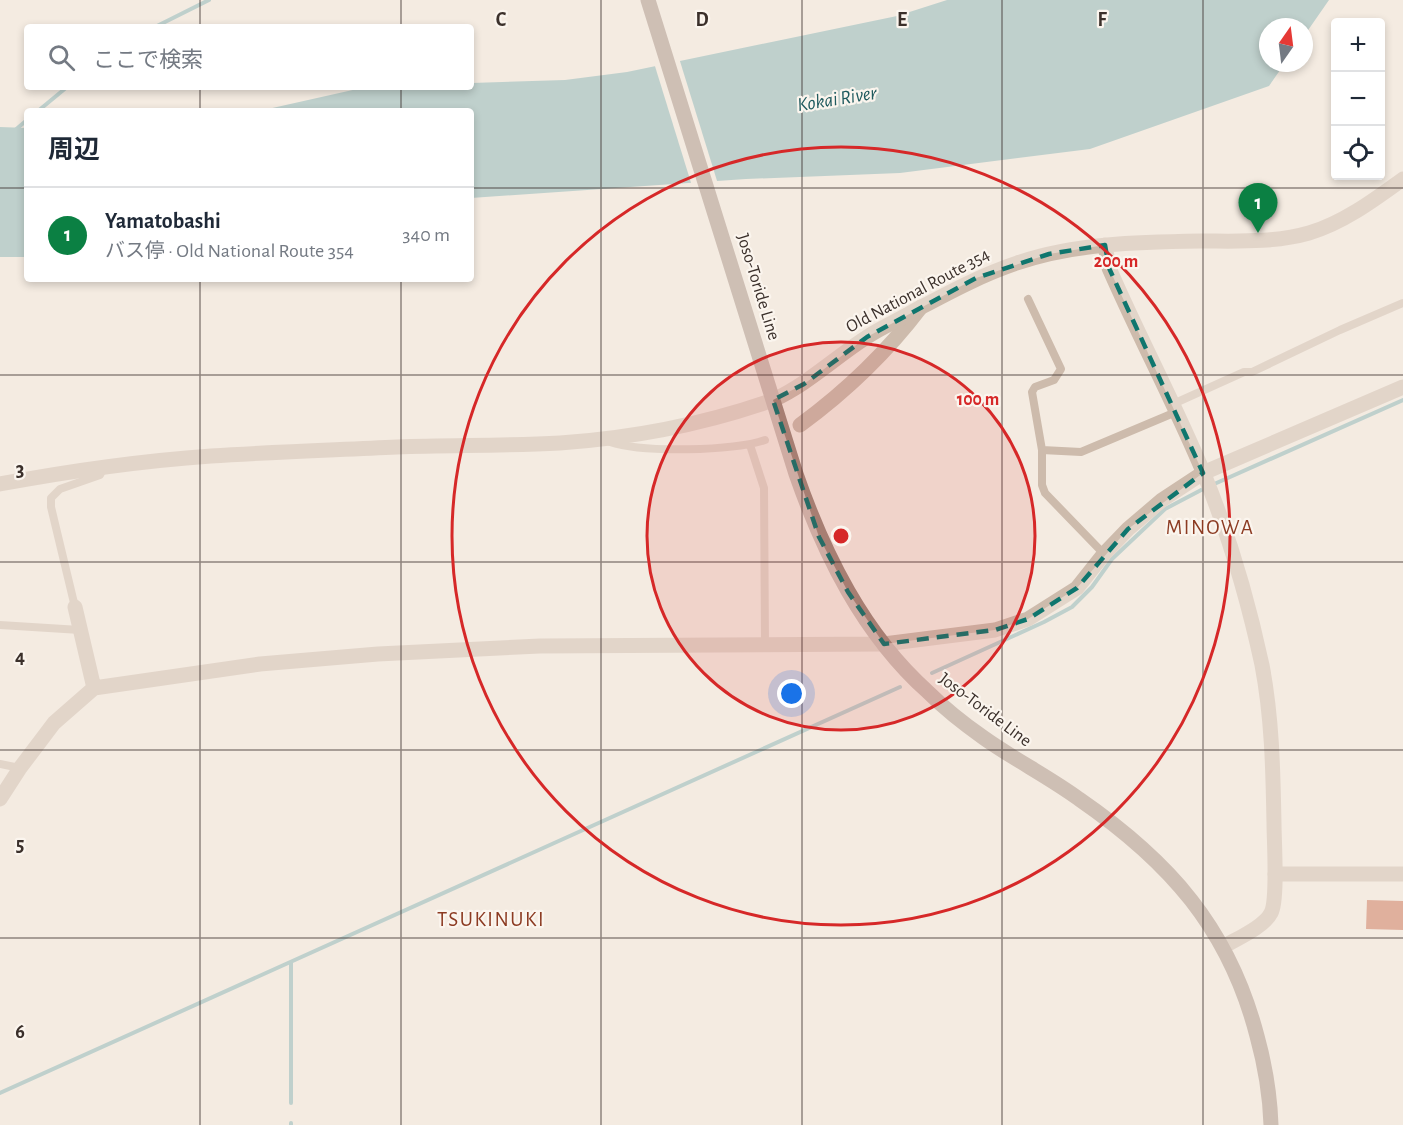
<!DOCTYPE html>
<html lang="ja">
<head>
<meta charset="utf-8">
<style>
	:root { --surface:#fff; --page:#f6f6f7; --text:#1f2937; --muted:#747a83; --line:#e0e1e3; --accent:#0b8043 }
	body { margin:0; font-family:"Alegreya Sans","Noto Sans JP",sans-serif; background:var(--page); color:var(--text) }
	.controls { position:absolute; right:18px; top:18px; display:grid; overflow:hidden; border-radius:6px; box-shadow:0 3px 9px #0003 }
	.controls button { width:54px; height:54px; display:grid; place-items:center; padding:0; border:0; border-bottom:2px solid var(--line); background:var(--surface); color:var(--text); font:30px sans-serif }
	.compass { position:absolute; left:1259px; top:18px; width:54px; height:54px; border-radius:50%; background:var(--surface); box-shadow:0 3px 9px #0003; rotate:14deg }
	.you { position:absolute; left:792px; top:694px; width:21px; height:21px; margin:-15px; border:4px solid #fff; border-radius:50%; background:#1a73e8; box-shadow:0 0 0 9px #1a73e833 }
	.badge { display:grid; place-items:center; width:39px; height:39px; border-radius:50%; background:var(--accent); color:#fff; font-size:20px; font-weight:700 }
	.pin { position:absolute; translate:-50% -50px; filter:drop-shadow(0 2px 3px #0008) }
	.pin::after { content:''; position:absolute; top:32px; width:21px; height:18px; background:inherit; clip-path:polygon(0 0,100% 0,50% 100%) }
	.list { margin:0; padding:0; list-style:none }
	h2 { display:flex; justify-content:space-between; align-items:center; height:78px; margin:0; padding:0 24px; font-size:26px }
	h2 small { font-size:20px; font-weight:400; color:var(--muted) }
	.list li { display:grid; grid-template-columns:39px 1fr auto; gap:18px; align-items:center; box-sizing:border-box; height:96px; padding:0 24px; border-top:2px solid var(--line) }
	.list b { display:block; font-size:22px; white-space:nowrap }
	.list p { margin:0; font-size:20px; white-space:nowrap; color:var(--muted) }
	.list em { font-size:20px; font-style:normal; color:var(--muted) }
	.icon { flex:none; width:33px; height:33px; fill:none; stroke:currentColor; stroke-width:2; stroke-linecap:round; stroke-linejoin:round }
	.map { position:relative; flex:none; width:1403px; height:1125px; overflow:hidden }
	.search { position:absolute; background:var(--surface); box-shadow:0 3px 9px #0003; left:24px; top:24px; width:450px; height:66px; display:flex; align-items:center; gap:15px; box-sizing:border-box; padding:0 21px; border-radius:6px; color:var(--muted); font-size:22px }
	.panel { position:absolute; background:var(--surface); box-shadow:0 3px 9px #0003; left:24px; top:108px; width:450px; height:174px; border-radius:6px }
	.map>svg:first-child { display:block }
	.water { fill:#7fb0b2 }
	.pier { fill:#f4ebe1 }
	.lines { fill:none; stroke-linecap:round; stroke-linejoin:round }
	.stream { stroke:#7fb0b2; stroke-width:4 }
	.building { fill:#c8694b }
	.service { stroke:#cdbbac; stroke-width:8 }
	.minor { stroke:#cdbbac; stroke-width:15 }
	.tertiary { stroke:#cdbbac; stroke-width:15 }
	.secondary { stroke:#a18a7d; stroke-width:15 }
	.marked { fill:none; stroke:#0f766e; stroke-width:4.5; stroke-dasharray:12 8; stroke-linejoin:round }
	.grid { fill:none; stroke:#3b302b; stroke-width:1.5; stroke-opacity:0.55 }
	.ring { fill:none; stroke:#d62828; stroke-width:3 }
	.labels { text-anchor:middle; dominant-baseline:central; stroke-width:4.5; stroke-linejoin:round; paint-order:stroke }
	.street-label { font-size:18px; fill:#3b302b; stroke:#fbf5ee }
	.water-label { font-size:20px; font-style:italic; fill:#1f5a5e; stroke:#fbf5ee }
	.quarter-label { font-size:21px; letter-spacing:1.5px; fill:#8c3b22; stroke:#fbf5ee }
	.grid-label { font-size:20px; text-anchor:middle; font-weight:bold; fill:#3b302b; stroke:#fbf5ee; stroke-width:4.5; stroke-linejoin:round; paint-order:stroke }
	.centre { fill:#d62828; stroke:#fbf5ee; stroke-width:3 }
	.ring-label { font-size:18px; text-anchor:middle; font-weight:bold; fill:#d62828; stroke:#fbf5ee; stroke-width:4.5; stroke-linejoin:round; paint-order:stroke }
</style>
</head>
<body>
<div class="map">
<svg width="1403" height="1125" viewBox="0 0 1403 1125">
	<rect width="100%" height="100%" fill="#f4ebe1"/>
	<!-- water -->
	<path class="water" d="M947,0H1329L1304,36V27H1268V63H1285L1269,86L1090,149L900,173L746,179L471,198V111H259L366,87H471V83L565,80L627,72L897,16Z
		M0,127L27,128V257H0Z"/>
	<!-- pier -->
	<path class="pier" d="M679,58L718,184L692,186L654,63Z"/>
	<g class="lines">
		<!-- stream -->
		<path class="stream" d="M155,27L209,0
			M38,111L67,87
			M14,131L27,120
			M1212,485L1403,400
			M932,673L1044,622L1072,607L1092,587L1112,559L1165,509L1205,488
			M291,963V1103
			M0,1093L900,687
			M291,1123V1125"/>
	</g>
	<!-- building -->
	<path class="building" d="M1367,900L1403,901V930L1366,929Z"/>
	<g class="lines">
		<!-- service -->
		<path class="service" d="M1028,299L1061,369L1054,380L1035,387L1032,392L1042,450V485L1045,493L1104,554
			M1173,404L1244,372H1252L1340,330L1403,303
			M610,442C642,453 733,451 765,440
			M750,445L764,488L765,644
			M1042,450L1081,452L1176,412
			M75,607L51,507V498L60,489L100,475L103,469
			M0,625L80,630
			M0,764L20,768"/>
		<!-- minor -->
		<path class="minor" d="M800,425C845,392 887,352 921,307
			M0,484C70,471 141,461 211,456C273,452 335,450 397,447C451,445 506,446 560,443C632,438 705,424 773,400
			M75,607L94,688
			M0,799L20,768L54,723L94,688L260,664L378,654L540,646L884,644L995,630L1028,619L1077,588L1104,554L1128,529L1162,500L1203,473L1403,387
			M1275,874H1403"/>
		<!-- tertiary -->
		<path class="tertiary" d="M1105,245L1109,268C1139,337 1175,404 1204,474C1229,535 1248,600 1262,665C1272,717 1273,770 1274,823C1274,841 1278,900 1271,913C1264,927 1236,939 1223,947
			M773,400C808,384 834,358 867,337C882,327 899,320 914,311C948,293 981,275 1017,263C1075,243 1140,242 1201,241C1236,241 1274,243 1309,233C1343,223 1374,200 1403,179"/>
		<!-- secondary -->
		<path class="secondary" d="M648,0L796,474C824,554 863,634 928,692C945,709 964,724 984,738C1015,760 1049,777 1079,799C1169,861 1229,928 1257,1036C1265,1065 1270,1094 1271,1125"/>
	</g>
	<!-- marked area -->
	<path d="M0 0H1403V1125H0ZM1105,245L1109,268L1203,473L1128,529L1077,588L1028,619L995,630L884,644L848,592L819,537L773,400L804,384L867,337L976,278L1049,254Z" fill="#f4ebe1" fill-opacity=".55" fill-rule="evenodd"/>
	<path class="marked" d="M1105,245L1109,268L1203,473L1128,529L1077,588L1028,619L995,630L884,644L848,592L819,537L773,400L804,384L867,337L976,278L1049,254Z"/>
	<!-- grid -->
	<path class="grid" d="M200,0V27M401,0V27M601,0V1125M802,0V1125M1002,0V1125M1203,0V1125M200,87V111M401,87V111M0,188H27M471,188H1403M200,279V1125M401,279V1125M0,375H1403M0,562H1403M0,750H1403M0,938H1403"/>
	<!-- distance rings -->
	<circle cx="841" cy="536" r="194" fill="#d62828" fill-opacity=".12"/>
	<g class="ring">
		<circle cx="841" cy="536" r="194"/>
		<circle cx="841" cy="536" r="389"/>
	</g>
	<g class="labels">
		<!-- street labels -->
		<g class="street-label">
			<text transform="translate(758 287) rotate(73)">Joso-Toride Line</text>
			<text transform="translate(918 291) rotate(-28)">Old National Route 354</text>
			<text transform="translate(985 710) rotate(37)">Joso-Toride Line</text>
		</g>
		<!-- water labels -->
		<g class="water-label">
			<text transform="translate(837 99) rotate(-9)">Kokai River</text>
		</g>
		<!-- quarter labels -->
		<g class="quarter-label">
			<text x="1210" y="527">MINOWA</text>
			<text x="491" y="919">TSUKINUKI</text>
		</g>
	</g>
	<g class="grid-label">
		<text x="501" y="26">C</text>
		<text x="702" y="26">D</text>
		<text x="902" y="26">E</text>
		<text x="1102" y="26">F</text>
		<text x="20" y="476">3</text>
		<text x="20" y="663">4</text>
		<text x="20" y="851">5</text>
		<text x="20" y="1038">6</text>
	</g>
	<circle cx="841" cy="536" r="9" class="centre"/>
	<g class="ring-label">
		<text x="1116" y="267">200 m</text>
		<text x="978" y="405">100 m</text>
	</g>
</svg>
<div class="controls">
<button>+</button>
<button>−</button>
<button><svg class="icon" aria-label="locate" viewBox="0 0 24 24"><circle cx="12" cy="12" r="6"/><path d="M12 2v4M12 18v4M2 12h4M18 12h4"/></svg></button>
</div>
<svg class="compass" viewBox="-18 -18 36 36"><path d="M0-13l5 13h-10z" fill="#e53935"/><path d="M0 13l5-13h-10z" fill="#747a83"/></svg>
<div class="you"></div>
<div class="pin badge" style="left:1258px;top:233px">1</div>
<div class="search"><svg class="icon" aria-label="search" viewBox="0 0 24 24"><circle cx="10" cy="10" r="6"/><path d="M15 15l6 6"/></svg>ここで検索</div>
<section class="panel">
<h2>周辺<small></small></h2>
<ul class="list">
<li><span class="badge">1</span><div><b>Yamatobashi</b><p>バス停 · Old National Route 354</p></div><em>340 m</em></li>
</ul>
</section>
</div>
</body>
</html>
